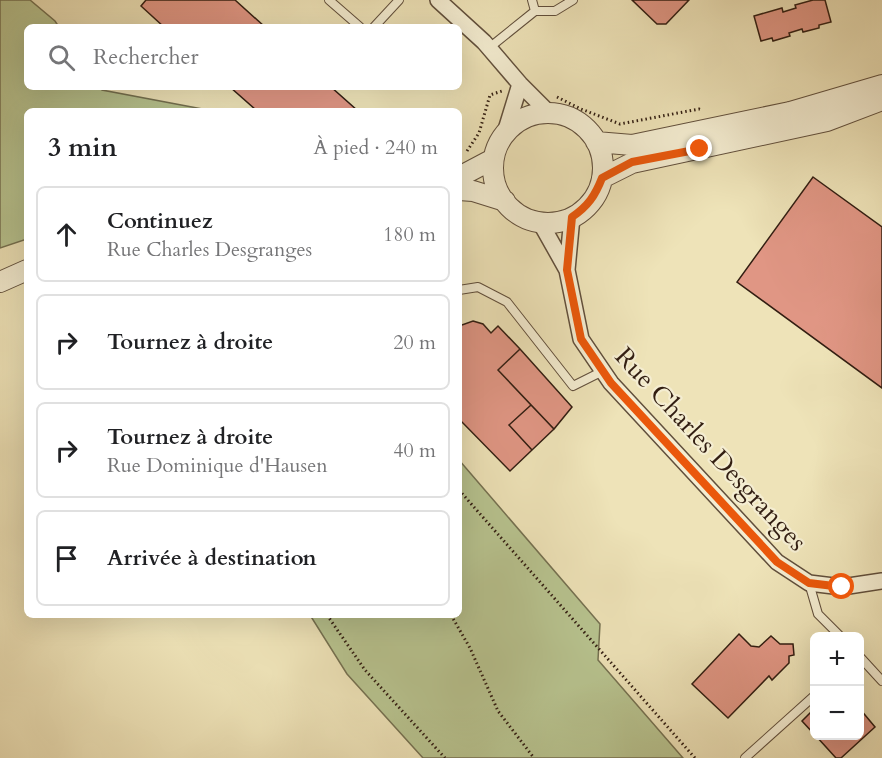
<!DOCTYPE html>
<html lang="fr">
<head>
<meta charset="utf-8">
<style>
	:root { --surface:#fff; --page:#f6f6f6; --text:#202124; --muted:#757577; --line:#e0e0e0 }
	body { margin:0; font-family:Cardo,serif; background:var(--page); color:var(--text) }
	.controls { position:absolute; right:18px; bottom:18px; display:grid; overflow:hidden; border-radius:9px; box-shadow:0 6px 24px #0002 }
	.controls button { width:54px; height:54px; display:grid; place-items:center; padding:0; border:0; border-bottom:2px solid var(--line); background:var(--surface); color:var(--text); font:30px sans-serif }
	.stop { position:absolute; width:18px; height:18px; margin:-14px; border:4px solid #ea580c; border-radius:50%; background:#fff }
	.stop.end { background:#ea580c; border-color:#fff; box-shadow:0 2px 6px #0008 }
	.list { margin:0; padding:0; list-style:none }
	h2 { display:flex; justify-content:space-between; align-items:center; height:78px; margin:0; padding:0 24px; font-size:26px }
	h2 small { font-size:20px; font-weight:400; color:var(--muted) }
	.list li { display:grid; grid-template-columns:39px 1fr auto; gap:18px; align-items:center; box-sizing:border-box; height:96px; margin:0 12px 12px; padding:0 12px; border:2px solid var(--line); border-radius:9px }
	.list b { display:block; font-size:22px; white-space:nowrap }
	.list p { margin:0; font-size:20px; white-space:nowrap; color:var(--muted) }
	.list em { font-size:20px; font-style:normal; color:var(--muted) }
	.icon { flex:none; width:33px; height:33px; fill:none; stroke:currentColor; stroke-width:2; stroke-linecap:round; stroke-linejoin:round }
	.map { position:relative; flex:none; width:882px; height:758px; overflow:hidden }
	.search { position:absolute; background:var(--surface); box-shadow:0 6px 24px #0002; left:24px; top:24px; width:438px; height:66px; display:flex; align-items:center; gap:15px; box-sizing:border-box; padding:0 21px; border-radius:9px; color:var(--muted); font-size:22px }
	.panel { position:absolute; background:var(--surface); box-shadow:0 6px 24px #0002; left:24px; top:108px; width:438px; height:510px; border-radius:9px }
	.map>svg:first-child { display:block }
	.green { fill:#b8c490; stroke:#757151; stroke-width:1.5 }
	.building { fill:#e09684; stroke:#321e12; stroke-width:1.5 }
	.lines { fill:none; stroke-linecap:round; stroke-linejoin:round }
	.service-casing { stroke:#614f3c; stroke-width:10 }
	.minor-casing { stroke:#614f3c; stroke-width:18 }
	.tertiary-casing { stroke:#614f3c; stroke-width:22 }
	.path { stroke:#321e12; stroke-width:3; stroke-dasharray:1.5 3; stroke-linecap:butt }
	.service { stroke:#f4edd1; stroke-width:8 }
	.minor { stroke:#f4edd1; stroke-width:15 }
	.tertiary { stroke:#f4edd1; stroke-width:20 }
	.route { stroke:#ea580c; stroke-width:8 }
	.labels { text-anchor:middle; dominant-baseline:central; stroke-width:4.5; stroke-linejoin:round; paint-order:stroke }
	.street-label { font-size:26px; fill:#321e12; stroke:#f4edd1 }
</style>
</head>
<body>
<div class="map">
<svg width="882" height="758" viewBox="0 0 882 758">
	<rect width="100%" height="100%" fill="#eee3b8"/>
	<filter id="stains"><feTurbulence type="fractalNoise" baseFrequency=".00333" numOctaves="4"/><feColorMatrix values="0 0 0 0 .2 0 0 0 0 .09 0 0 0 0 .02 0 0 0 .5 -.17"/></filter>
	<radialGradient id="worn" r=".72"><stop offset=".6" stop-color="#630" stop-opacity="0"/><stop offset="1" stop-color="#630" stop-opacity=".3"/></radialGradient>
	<!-- green -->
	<path class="green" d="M0,0H30L55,21L59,27H27V87H100L102,90L213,111H27V239L0,248Z
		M459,460L600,624L598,660L683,758H423L347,674L310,615H459Z"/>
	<!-- building -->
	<path class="building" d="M146,0H235L265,27H164L141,6Z
		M632,0H689L666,24H657Z
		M813,0H825L831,22L819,25V28L803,32L802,29L789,33L790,36L773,41L772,38L761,41L754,16L782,8L783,12L796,8L795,5Z
		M230,87H331L358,111H257Z
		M813,177L882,227V388L737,282Z
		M473,321L483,324L491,333L498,326L520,349L498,370L531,405L509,425L532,450L510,471L459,419V326Z
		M520,349L572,407L554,429L498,370Z
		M531,405L554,429L532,450L509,425Z
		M739,634L751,646L759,647L771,636L780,644H793L794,655L789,656V663L772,680L769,676L728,718L692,684Z
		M814,709V734L802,721Z
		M860,709L875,727L841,758H836L816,736H860Z"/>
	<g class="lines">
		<defs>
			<path id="service" d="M329,0L360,27
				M532,0L535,11
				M374,27L399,0
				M489,48L535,11H555L573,0
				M459,290L478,287L507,302L573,386L603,371
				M809,583L818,614L840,636
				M860,657L882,681
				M745,758L814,696"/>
			<path id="minor" d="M438,0L484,42L520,84L549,113
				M505,133L520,84
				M572,217L567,270L581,339L611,383L777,562L809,583L842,587L882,581
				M540,222L567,270"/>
			<path id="tertiary" d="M493 168a55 55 0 1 1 110 0a55 55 0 1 1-110 0Z
				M596,142L632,145L790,112L882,85
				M459,177L493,159
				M602,178L632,163L827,121L882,100
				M459,190L473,191L505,201
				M0,282L27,270"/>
		</defs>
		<!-- service casing -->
		<use href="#service" class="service-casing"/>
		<!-- minor casing -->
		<use href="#minor" class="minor-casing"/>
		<!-- tertiary casing -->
		<use href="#tertiary" class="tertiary-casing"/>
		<!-- path -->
		<path class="path" d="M557,97L581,109L620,124L699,109L702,110
			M467,151L479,133L490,95L502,91
			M459,490L695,758
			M327,615L365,670L445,758
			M451,615L470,648L498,711L534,758"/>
		<!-- service -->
		<use href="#service" class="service"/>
		<!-- minor -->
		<use href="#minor" class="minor"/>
		<!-- tertiary -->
		<use href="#tertiary" class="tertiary"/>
	</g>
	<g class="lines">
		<!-- route -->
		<path class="route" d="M700,149L632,162L602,178C595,196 588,206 572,217L567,270L581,339L611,383L777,562L809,583L842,587"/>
	</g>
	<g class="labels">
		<!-- street labels -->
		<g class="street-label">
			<text transform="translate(711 449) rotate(47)">Rue Charles Desgranges</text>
		</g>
	</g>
	<rect width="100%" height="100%" filter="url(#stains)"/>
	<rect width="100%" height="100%" fill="url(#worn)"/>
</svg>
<div class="controls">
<button>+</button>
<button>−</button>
</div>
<div class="stop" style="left:842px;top:587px"></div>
<div class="stop end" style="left:700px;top:149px"></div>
<div class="search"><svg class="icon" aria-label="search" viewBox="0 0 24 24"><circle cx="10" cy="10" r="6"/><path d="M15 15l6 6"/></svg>Rechercher</div>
<section class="panel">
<h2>3 min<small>À pied · 240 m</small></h2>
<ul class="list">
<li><svg class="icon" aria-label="ahead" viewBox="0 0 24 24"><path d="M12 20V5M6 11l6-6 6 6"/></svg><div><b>Continuez</b><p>Rue Charles Desgranges</p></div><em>180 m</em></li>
<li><svg class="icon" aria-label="right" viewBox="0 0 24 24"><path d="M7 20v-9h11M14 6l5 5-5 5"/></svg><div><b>Tournez à droite</b></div><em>20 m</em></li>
<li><svg class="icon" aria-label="right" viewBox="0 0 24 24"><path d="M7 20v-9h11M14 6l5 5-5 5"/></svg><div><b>Tournez à droite</b><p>Rue Dominique d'Hausen</p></div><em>40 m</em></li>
<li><svg class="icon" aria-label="arrive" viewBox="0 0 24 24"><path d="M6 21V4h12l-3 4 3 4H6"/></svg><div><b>Arrivée à destination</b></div></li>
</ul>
</section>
</div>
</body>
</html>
